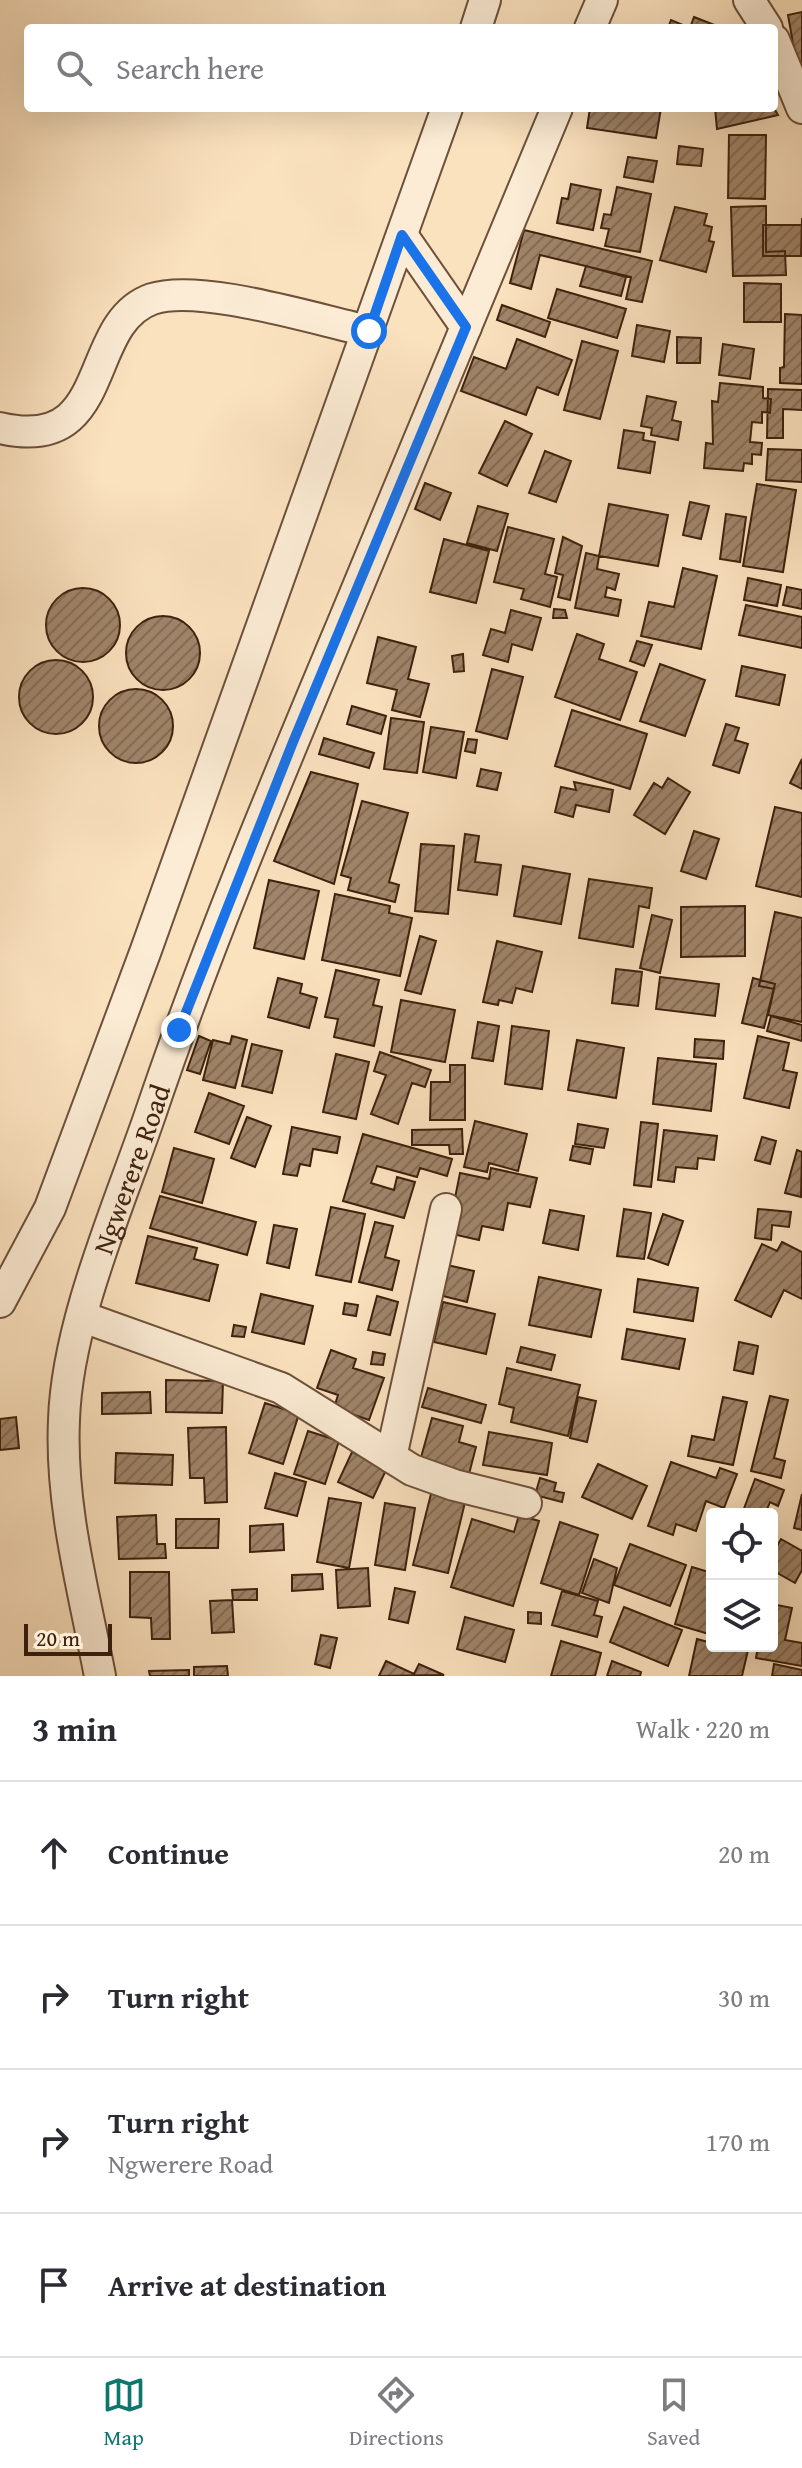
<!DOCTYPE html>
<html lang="en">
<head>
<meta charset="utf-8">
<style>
	:root { --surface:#fff; --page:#f7f7f7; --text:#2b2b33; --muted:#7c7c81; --line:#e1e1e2; --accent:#0f766e }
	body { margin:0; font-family:"Gentium Book Plus",serif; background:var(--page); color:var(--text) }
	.controls { position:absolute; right:24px; bottom:24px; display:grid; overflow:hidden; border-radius:8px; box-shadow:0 8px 32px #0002 }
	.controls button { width:72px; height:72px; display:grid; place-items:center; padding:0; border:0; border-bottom:2px solid var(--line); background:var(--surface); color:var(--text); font:40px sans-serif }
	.scale { position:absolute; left:24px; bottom:20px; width:88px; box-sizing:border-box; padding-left:8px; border:4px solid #3e210d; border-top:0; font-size:22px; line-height:28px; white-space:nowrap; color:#3e210d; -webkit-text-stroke:6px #fcecd5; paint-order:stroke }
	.stop { position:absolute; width:24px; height:24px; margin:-18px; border:6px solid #1a73e8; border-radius:50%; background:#fff }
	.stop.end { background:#1a73e8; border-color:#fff; box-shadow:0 2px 8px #0008 }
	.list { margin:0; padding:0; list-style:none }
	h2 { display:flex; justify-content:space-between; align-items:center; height:104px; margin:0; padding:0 32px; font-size:34px }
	h2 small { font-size:26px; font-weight:400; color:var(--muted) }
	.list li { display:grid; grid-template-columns:52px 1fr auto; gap:24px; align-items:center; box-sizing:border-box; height:144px; padding:0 32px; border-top:2px solid var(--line) }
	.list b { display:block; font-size:30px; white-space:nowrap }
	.list p { margin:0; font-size:26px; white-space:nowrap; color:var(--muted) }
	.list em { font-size:26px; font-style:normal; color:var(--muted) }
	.icon { flex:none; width:44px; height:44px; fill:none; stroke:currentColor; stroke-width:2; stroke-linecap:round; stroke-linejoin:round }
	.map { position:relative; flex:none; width:802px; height:1676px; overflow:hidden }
	.search { position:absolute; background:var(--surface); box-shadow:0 8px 32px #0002; left:24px; right:24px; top:24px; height:88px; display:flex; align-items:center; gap:20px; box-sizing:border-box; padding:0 28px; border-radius:8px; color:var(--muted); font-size:30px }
	.sheet { height:680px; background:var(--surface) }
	nav { display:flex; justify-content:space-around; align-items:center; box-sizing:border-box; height:112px; border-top:2px solid var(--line); background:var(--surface); font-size:22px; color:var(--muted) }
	nav a { display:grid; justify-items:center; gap:4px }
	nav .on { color:var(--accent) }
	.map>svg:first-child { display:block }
	.building { fill:url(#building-hatch); stroke:#3e210d; stroke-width:2 }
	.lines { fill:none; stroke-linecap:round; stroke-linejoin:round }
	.minor-casing { stroke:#6d513a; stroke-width:34 }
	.minor { stroke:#fcecd5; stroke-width:30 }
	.route { stroke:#1a73e8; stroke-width:10 }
	.labels { text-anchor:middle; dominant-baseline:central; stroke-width:6; stroke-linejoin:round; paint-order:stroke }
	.street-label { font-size:28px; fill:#3e210d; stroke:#fcecd5 }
</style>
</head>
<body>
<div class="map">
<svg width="802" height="1676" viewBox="0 0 802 1676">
	<defs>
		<pattern id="building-hatch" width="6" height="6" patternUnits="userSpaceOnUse" patternTransform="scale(2)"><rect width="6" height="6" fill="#a0856a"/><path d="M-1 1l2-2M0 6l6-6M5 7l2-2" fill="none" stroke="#846c56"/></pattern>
	</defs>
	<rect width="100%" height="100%" fill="#fbe2bf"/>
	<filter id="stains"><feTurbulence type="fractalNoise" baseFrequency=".0025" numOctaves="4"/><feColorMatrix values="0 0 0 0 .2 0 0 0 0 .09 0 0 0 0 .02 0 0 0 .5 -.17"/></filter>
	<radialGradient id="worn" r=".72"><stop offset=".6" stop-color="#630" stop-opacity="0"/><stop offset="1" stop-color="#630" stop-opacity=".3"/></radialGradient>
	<!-- building -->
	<path class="building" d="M802,12V72H798L788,15Z
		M694,17L722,28H668L671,20L690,28Z
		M590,108H661L656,138L587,128Z
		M715,108H774L778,115L717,129Z
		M729,135H766L765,199L728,198Z
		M679,146L703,149L701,166L677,164Z
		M628,157L657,161L653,182L624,177Z
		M571,184L601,190L593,230L557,223L562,198L568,199Z
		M617,187L651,194L640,252L605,246L609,229L601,228L604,214L611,215Z
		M766,206V252L785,251L786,275L733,276L731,207Z
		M675,207L707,214L704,225L712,227L709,241L714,242L706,272L660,260Z
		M802,218L801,256H763V225H802Z
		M524,230L652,261L642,302L626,299L631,277L540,255L531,289L510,283Z
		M586,266L626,277L621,296L580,286Z
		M744,283L781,284V322H744Z
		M557,289L626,309L617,338L548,318Z
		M502,305L550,322L545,337L497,320Z
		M785,314L802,315V384L780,383V368L784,367Z
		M637,325L670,331L664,362L632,356Z
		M677,337L701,338L700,363H677Z
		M517,339L572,360L558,395L537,387L526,415L461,391L474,357L506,369Z
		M582,341L618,351L600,419L564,410Z
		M723,344L754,349L750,379L719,375Z
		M720,383L763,387V398L771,399L770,413L762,412V423L752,422L750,442L762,443L761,455L752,454V464L744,463L743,471L704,468L706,443L713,444L712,401L718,402Z
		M768,389L802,390V410L783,409V438H767Z
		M647,396L676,402L672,420L681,422L678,440L651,435L652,428L641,426Z
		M505,421L532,434L507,486L479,473Z
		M624,430L644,433L643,440L655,442L650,473L618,468Z
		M768,449L802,450V482L766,480Z
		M545,451L571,461L556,502L529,493Z
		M425,483L451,493L440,520L415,509Z
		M757,484L796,490L783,572L743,566Z
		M690,502L709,506L701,539L683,535Z
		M609,504L668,515L658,566L599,556Z
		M478,506L508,514L497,551L467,543Z
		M726,514L746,517L740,562L720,559Z
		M508,527L554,539L545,574L557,577L550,607L521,599L524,589L494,582Z
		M563,537L582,546L570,600L558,597L563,575L555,573Z
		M444,539L489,551L476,603L430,592Z
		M586,553L599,556L597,569L619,574L615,590L607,587L605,597L621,600L618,616L575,608Z
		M683,568L717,576L701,649L641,636L649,602L674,607Z
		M748,578L781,585L777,606L744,600Z
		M787,587L802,590V609L783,605Z
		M46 625a37 37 0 1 1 74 0a37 37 0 1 1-74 0Z
		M746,605L802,617V648L739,635Z
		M554,609L565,610L567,618H553Z
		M511,610L541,618L532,650L512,644L508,662L483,655L491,629L505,633Z
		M126 653a37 37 0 1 1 74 0a37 37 0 1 1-74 0Z
		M577,634L604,644L599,659L637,672L620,720L555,697Z
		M378,637L416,647L408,679L429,684L420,717L392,710L397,690L367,683Z
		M637,641L652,645L644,666L630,661Z
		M463,654L464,671L454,672L452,656Z
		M19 697a37 37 0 1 1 74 0a37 37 0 1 1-74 0Z
		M660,664L705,680L685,736L640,721Z
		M742,666L785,675L779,705L736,696Z
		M492,669L523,677L507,739L476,731Z
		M99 726a37 37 0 1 1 74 0a37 37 0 1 1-74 0Z
		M352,706L386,716L381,734L347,724Z
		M572,710L647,734L630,789L555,766Z
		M391,718L424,722L417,773L384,769Z
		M726,724L739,728L735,740L748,744L739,773L713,765Z
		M431,727L464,732L456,778L423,772Z
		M324,738L374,753L369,768L319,754Z
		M468,739L477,740L475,753L465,751Z
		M802,759V789L790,783Z
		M481,769L501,773L497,790L477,786Z
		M311,772L358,784L334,884L274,861Z
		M668,778L690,792L665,834L634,815L654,783L662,788Z
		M574,782L613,790L609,812L576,805L573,817L555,812L561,787L576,790Z
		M362,801L408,813L389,882L399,885L395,902L348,890L351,878L341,875Z
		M775,807L802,813V897L756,886Z
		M694,831L719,839L706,879L681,871Z
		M465,834L479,836L475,862L501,865L497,895L458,890Z
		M421,844L454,846L448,914L415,911Z
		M523,866L570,874L561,924L514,916Z
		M589,879L652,888L649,908L639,906L633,947L579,938Z
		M269,880L319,891L304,959L254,948Z
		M335,894L390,906L389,913L412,918L400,976L322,960Z
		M745,906V956L681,957V907Z
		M775,912L802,918V1022L768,1015L774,989L759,986Z
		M652,915L672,920L660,973L640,968Z
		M420,936L436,941L421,994L405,990Z
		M497,941L542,952L532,992L516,988L512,1003L499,1000L498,1005L483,1002Z
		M616,969L642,972L638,1006L612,1003Z
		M336,970L379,980L373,1005L382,1007L374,1046L334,1037L338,1019L325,1017Z
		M660,977L719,984L715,1016L656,1009Z
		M278,978L302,984L300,993L317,998L309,1028L268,1017Z
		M753,978L775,984L764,1028L742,1023Z
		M401,1000L455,1010L445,1062L391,1052Z
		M771,1016L802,1025V1041L767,1031Z
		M478,1022L499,1026L493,1061L472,1058Z
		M512,1026L549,1031L542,1089L505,1084Z
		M199,1036L211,1041L200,1074L187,1070Z
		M232,1036L247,1040L235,1088L203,1080L213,1040L230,1044Z
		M758,1036L789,1043L783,1070L797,1073L789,1108L744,1098Z
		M695,1039L724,1041L723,1059L694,1057Z
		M577,1040L624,1048L616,1098L568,1090Z
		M252,1044L282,1051L272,1093L242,1086Z
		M380,1052L431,1070L425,1087L412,1083L398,1124L371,1114L386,1075L374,1071Z
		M336,1054L369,1062L356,1119L323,1112Z
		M658,1058L716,1064L711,1111L653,1104Z
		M450,1065H465V1120H430L431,1082H450Z
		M209,1093L244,1106L229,1144L195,1132Z
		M247,1117L271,1126L255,1167L231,1158Z
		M475,1121L527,1134L518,1171L489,1163L487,1172L464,1167Z
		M641,1122L658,1124L651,1187L634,1185Z
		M578,1124L608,1129L604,1148L575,1144Z
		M292,1127L340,1137L337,1153L313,1149L310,1166L300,1164L297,1176L283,1174Z
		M462,1129L463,1154H450L449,1145H412V1130Z
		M664,1130L717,1136L714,1160L698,1158L697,1169L676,1167L674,1182L658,1180Z
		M363,1134L452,1159L447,1176L420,1168L417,1177L377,1166L371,1183L394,1190L397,1177L415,1182L404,1218L343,1201Z
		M762,1137L776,1141L770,1164L755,1160Z
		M573,1146L593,1149L590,1164L570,1160Z
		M174,1148L214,1159L202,1203L162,1192Z
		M797,1150L802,1152L801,1197L785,1193Z
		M491,1168L537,1178L530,1207L508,1203L503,1230L482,1226L479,1240L448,1233L460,1173L489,1179Z
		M160,1196L256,1222L247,1255L150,1228Z
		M331,1207L365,1214L351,1282L316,1275Z
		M624,1209L651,1213L644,1259L617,1256Z
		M758,1209L791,1212L789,1227L772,1225L771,1240L755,1238Z
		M550,1210L584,1216L578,1250L543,1243Z
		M663,1214L683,1221L668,1265L648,1258Z
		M375,1222L393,1226L385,1257L399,1261L392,1290L359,1282Z
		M274,1225L297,1229L289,1268L267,1263Z
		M148,1236L197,1248L194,1259L218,1265L209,1301L136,1283Z
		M782,1242L802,1252V1299L784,1290L771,1317L735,1300L762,1244L777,1251Z
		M447,1265L474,1271L467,1302L439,1295Z
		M539,1277L601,1290L591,1337L529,1325Z
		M638,1279L698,1288L693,1321L634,1312Z
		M261,1294L313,1306L304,1344L252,1332Z
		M377,1296L398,1302L390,1335L368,1330Z
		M443,1302L495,1314L486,1354L434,1342Z
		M345,1303L358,1305L356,1316L343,1314Z
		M234,1325L246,1327L244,1337L232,1336Z
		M627,1329L685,1339L679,1369L622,1359Z
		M739,1342L758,1346L753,1374L734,1370Z
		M521,1347L555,1355L551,1370L517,1362Z
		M331,1350L356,1359L353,1368L384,1378L369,1420L334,1408L338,1395L317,1388Z
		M373,1352L385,1354L383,1365L371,1364Z
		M507,1368L580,1385L568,1436L511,1422L514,1408L499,1404Z
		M166,1380L223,1381L222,1413L166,1412Z
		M428,1388L486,1405L481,1423L422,1407Z
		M150,1392L151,1413L102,1414V1393Z
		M770,1396L788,1400L774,1458L785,1461L781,1478L751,1471Z
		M578,1397L596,1401L587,1442L570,1438Z
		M723,1397L747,1402L733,1465L688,1456L692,1436L714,1440Z
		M265,1403L299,1414L283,1464L249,1453Z
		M16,1417L19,1448L0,1450V1419Z
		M432,1418L463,1426L459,1442L476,1447L469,1474L420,1461Z
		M226,1427L227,1502L205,1503L204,1478H190L188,1428Z
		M308,1431L339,1441L325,1484L294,1474Z
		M489,1432L552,1443L547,1475L483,1465Z
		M352,1452L387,1468L373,1498L338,1482Z
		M116,1453L173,1455L172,1485L115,1483Z
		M671,1462L716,1478L720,1468L737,1474L724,1508L706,1501L696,1531L676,1524L673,1535L648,1526Z
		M598,1464L647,1486L632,1519L582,1497Z
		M275,1473L306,1482L297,1516L265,1508Z
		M540,1478L556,1483L554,1491L564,1493L562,1502L535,1495Z
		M755,1479L784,1490L778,1506L770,1502L765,1514H742Z
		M433,1486L467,1494L448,1573L413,1565Z
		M802,1494V1530L794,1528Z
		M329,1498L361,1503L349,1568L317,1562Z
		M385,1503L415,1508L405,1570L375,1565Z
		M156,1515L157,1544H165L166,1558L119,1559L117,1517Z
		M519,1515L539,1521L513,1606L451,1587L472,1519L514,1532Z
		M176,1519H219L218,1548H176Z
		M560,1522L598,1535L579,1595L541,1583Z
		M283,1524L284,1550L250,1552V1526Z
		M781,1539L802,1551V1570L795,1583L772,1570V1555Z
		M630,1544L686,1565L670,1606L614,1585Z
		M594,1559L617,1568L609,1603L582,1593Z
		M692,1567L712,1573V1635L675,1624Z
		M368,1568L370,1606L338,1608L336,1570Z
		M130,1572H169L170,1639H152L151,1618L130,1617Z
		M322,1574L323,1589L292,1591V1575Z
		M395,1588L415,1592L408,1623L389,1619Z
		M257,1589V1600H233L232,1590Z
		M562,1591L598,1601L594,1615L602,1617L597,1637L552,1625Z
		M232,1600L234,1632L212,1633L210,1601Z
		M772,1604L792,1608L785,1640L802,1643V1666L756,1658L758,1646H772Z
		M624,1607L682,1630L668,1666L610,1642Z
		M528,1612L541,1613V1624L528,1623Z
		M465,1617L514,1630L505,1662L457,1649Z
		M321,1635L337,1638L330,1668L315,1664Z
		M697,1639L712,1643V1646L748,1650L742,1676H689Z
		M561,1641L601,1653L595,1676H551Z
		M386,1661L414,1674L419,1664L444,1675L379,1676Z
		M612,1661L641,1672L640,1676H607Z
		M774,1664L802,1670V1676H772Z
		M227,1666L228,1676H194V1667Z
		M189,1670V1676H150L149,1671Z"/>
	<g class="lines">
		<defs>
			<g id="minor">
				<path d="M749,0L767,28"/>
				<path d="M476,28L485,0"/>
				<path d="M590,28L602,0"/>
				<path d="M774,40L802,108"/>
				<path d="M402,235L466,327"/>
				<path d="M0,428C115,455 81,324 152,299C200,283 317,320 369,331"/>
				<path d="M0,1302L50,1208L146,950L447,108"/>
				<path d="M83,1317L281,1388L412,1470L454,1485L526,1503"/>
				<path d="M391,1457L446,1209"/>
				<path id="s1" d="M100,1676C84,1592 60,1506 64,1420C67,1323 118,1208 150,1115C206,949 274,787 342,625C414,453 485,280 557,108"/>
			</g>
		</defs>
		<!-- minor casing -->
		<use href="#minor" class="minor-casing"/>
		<!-- minor -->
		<use href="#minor" class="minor"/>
	</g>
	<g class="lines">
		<!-- route -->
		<path class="route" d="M179,1030L293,742L466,327L402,235L369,331"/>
	</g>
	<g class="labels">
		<!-- street labels -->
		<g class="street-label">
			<text stroke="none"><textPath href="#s1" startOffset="520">Ngwerere Road</textPath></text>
		</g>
	</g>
	<rect width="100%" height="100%" filter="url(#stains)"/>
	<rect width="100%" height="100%" fill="url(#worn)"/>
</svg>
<div class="controls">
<button><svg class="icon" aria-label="locate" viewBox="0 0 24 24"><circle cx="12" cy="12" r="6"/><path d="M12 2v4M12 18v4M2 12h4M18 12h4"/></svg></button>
<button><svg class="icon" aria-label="layers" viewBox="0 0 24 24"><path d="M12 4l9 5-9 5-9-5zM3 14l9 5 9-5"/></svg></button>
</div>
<div class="scale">20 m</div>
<div class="stop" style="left:369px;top:331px"></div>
<div class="stop end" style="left:179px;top:1030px"></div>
<div class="search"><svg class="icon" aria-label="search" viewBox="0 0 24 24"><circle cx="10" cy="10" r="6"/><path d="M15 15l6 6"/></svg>Search here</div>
</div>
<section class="sheet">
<h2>3 min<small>Walk · 220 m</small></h2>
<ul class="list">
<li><svg class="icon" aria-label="ahead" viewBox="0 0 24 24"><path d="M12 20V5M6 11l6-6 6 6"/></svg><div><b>Continue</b></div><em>20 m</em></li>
<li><svg class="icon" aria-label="right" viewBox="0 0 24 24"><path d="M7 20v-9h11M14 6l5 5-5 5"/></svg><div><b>Turn right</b></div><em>30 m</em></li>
<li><svg class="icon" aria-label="right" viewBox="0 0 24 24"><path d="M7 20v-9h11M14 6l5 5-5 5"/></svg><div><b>Turn right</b><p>Ngwerere Road</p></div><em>170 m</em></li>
<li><svg class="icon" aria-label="arrive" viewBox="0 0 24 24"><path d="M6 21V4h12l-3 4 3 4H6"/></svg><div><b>Arrive at destination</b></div></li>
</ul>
</section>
<nav>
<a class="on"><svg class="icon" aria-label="map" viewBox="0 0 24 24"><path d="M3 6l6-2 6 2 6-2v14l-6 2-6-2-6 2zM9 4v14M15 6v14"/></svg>Map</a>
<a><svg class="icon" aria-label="directions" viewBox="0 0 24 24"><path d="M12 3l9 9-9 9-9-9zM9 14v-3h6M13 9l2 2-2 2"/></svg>Directions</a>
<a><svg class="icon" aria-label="saved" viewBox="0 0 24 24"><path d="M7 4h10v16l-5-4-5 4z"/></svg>Saved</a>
</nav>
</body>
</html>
